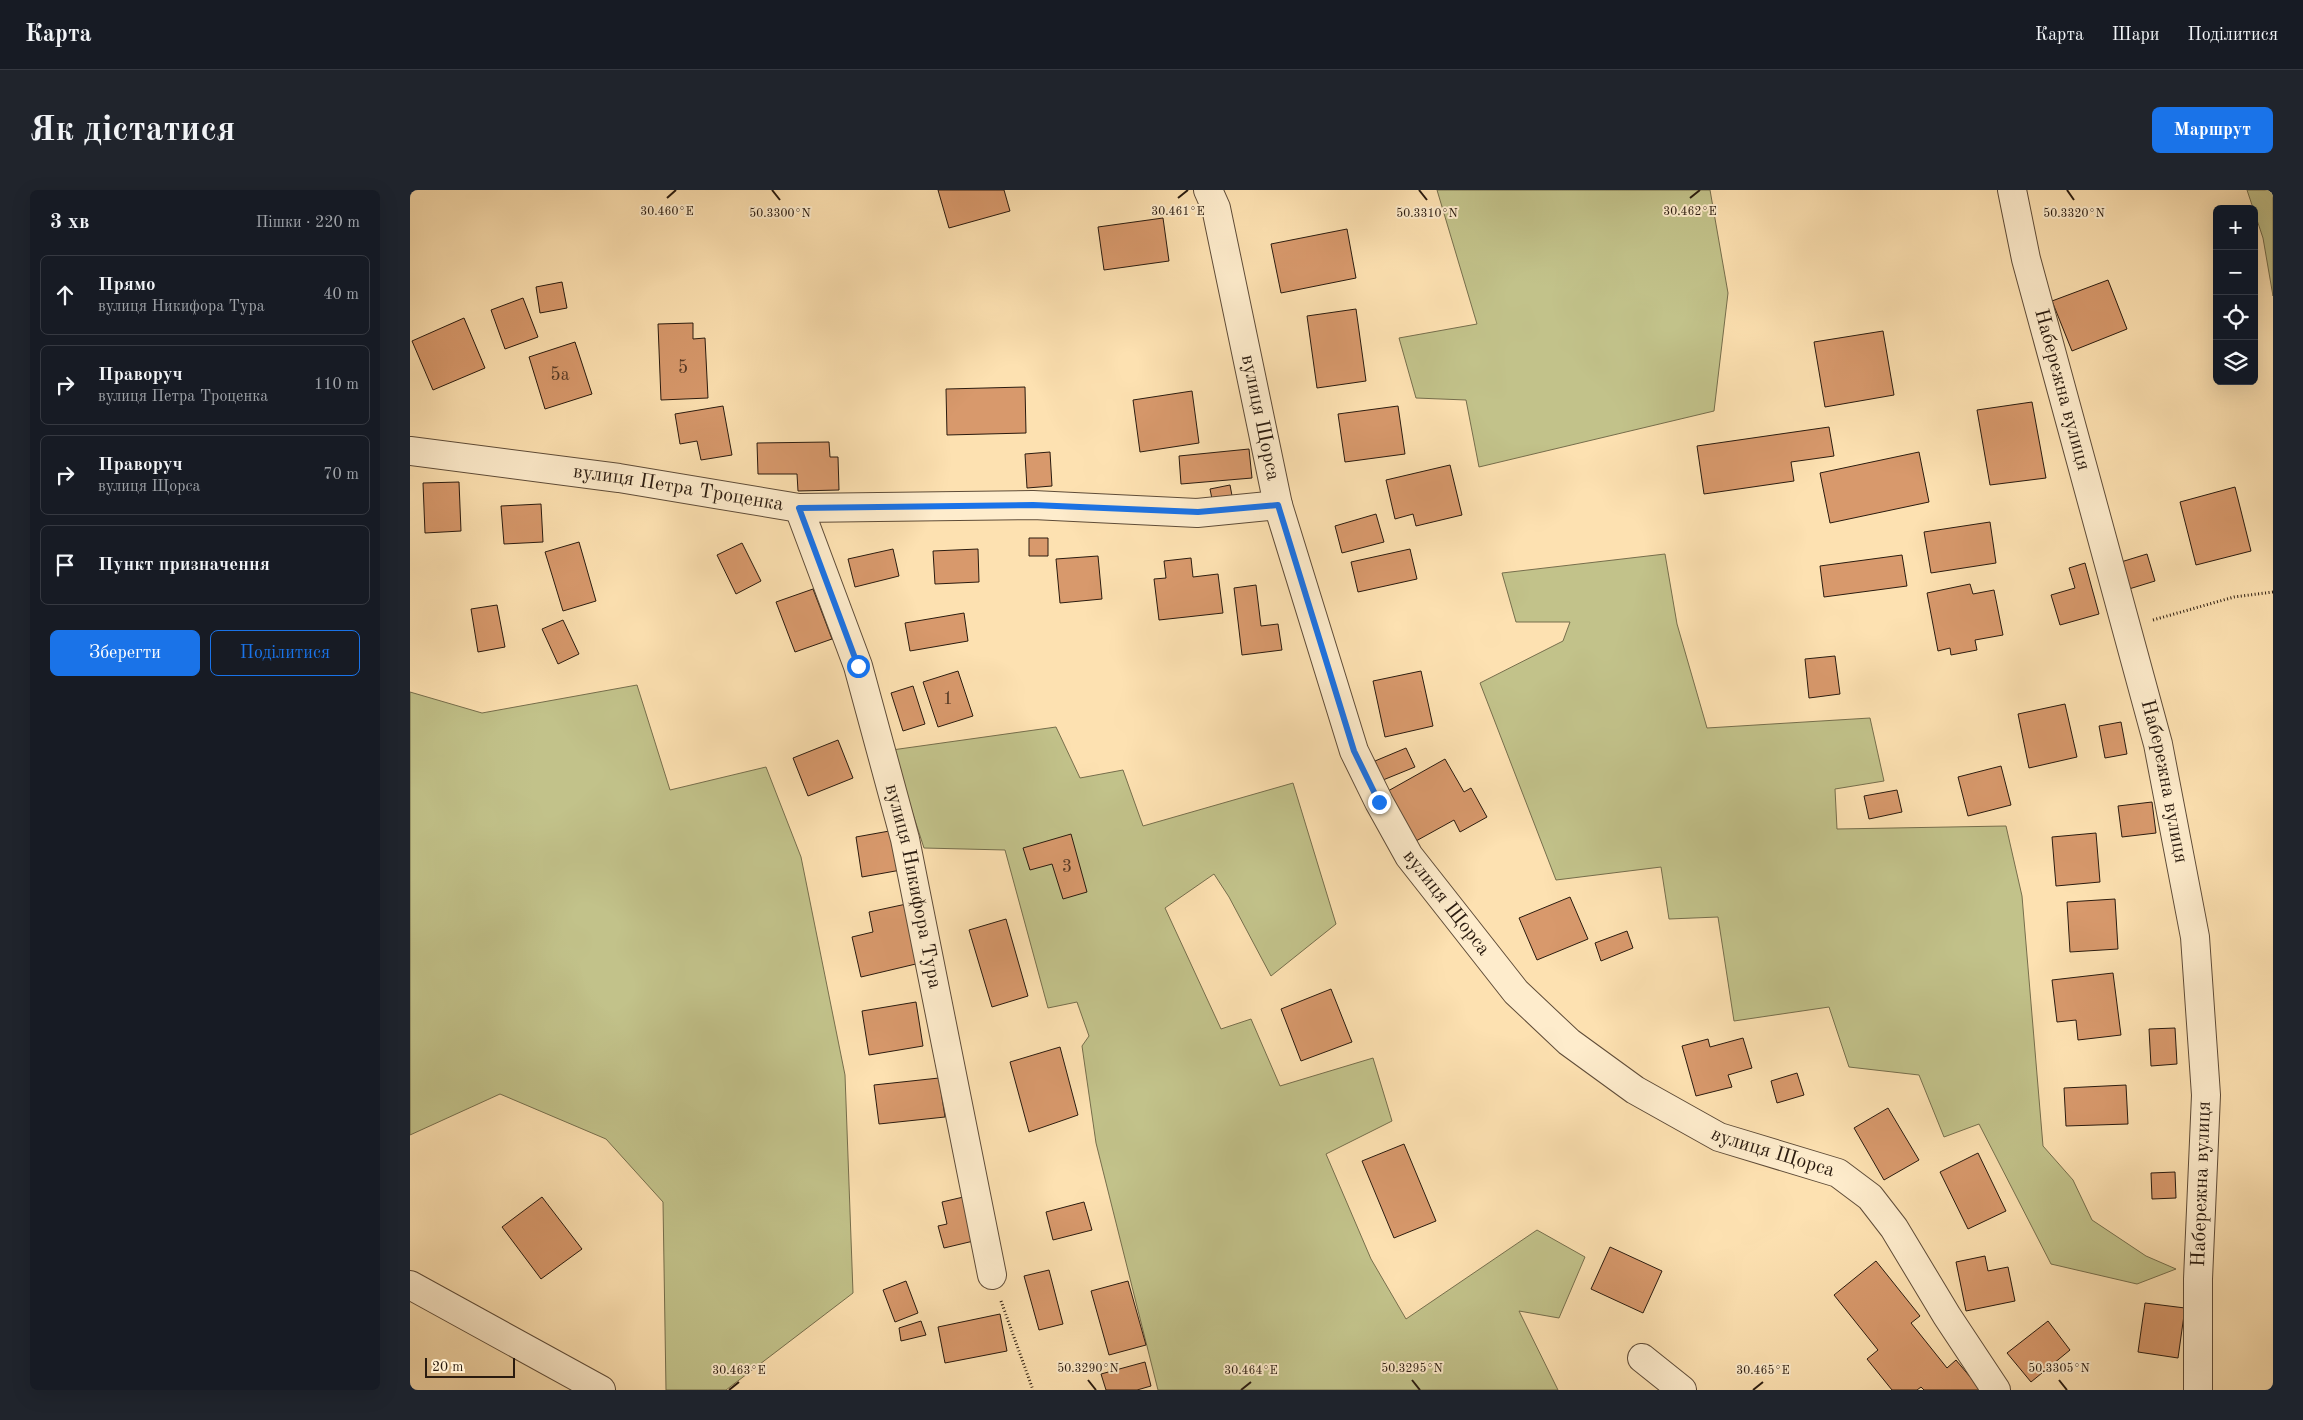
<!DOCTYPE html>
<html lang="uk">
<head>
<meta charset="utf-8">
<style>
	:root { --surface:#171b24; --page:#20242c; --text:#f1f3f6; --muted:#9ea1a6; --line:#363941; --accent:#1a73e8 }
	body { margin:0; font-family:"Old Standard TT",serif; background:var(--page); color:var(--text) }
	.controls { position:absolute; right:15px; top:15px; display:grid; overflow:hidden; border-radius:8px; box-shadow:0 5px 20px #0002 }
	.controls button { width:45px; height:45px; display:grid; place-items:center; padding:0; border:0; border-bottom:1px solid var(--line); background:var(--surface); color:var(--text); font:25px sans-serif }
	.scale { position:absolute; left:15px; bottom:12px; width:90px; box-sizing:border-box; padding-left:5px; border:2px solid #2a1b0f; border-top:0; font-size:14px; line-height:18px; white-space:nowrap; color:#2a1b0f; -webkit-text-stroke:4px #feeccc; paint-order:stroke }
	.stop { position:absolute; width:15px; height:15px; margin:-11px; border:4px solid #1a73e8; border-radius:50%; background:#fff }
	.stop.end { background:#1a73e8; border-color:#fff; box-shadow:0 1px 5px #0008 }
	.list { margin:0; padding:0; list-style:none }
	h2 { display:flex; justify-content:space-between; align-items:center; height:65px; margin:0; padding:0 20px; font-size:21px }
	h2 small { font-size:16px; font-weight:400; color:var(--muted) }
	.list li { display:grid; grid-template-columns:32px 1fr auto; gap:15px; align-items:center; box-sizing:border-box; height:80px; margin:0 10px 10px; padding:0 10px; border:1px solid var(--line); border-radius:8px }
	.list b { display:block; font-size:19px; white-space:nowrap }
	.list p { margin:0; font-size:16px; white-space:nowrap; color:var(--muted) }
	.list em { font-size:16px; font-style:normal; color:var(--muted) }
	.actions { display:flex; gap:10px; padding:15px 20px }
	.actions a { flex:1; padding:11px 0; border:1px solid var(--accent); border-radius:8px; text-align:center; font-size:18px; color:var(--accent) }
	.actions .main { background:var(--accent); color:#fff }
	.icon { flex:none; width:28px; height:28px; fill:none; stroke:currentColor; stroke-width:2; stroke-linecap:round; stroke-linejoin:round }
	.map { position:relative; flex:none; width:1863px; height:1200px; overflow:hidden; border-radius:8px }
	header { display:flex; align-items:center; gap:30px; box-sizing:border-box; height:70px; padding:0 25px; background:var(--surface); border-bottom:1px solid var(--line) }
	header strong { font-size:24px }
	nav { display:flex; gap:28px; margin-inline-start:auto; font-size:18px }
	.intro { display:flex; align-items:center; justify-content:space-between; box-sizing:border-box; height:120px; padding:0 30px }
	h1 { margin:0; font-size:35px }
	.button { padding:12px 22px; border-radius:8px; background:var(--accent); color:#fff; font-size:18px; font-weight:700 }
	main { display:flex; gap:30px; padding:0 30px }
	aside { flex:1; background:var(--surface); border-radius:8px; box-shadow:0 5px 20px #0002 }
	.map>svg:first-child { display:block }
	.green { fill:#c2c28a; stroke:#766e4c }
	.building { fill:#d8996c; stroke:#2a1b0f }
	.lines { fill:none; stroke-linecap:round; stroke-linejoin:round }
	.minor-casing { stroke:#5f4c38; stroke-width:30 }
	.path { stroke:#2a1b0f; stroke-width:3; stroke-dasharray:1 2.5; stroke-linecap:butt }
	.minor { stroke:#feeccc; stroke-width:28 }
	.route { stroke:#1a73e8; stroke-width:6 }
	.ticks { fill:none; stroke:#2a1b0f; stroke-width:2 }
	.labels { text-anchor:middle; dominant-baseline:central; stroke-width:4; stroke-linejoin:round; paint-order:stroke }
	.number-label { font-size:18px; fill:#563a26 }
	.street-label { font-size:20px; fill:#2a1b0f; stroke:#feeccc }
	.ticks-label { font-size:12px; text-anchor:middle; fill:#2a1b0f; stroke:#feeccc; stroke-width:4; stroke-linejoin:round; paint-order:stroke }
</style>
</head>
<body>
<header>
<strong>Карта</strong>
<nav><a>Карта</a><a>Шари</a><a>Поділитися</a></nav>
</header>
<div class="intro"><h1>Як дістатися</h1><a class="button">Маршрут</a></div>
<main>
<aside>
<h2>3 хв<small>Пішки · 220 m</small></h2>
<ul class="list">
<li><svg class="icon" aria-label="ahead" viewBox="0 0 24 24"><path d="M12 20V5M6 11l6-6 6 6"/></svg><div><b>Прямо</b><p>вулиця Никифора Тура</p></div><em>40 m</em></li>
<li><svg class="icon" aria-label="right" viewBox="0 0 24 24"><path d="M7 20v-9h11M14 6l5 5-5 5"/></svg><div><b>Праворуч</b><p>вулиця Петра Троценка</p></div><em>110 m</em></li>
<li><svg class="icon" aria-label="right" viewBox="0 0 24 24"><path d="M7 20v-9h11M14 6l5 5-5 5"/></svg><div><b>Праворуч</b><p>вулиця Щорса</p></div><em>70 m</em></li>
<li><svg class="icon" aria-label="arrive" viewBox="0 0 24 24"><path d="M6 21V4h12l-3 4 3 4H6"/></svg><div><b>Пункт призначення</b></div></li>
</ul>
<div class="actions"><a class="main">Зберегти</a><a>Поділитися</a></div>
</aside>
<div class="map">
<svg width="1863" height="1200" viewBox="0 0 1863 1200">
	<rect width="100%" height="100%" fill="#fde1b1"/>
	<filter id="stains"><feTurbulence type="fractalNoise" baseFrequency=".004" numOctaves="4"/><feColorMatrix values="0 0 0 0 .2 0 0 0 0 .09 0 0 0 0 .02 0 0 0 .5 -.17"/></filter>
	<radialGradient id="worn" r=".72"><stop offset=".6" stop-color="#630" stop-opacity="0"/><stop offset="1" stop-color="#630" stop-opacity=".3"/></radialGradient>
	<!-- green -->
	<path class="green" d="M1027,0H1300L1318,103L1304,221L1069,277L1056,210L1006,208L989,148L1067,134Z
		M1837,0H1863V106L1853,48Z
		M1255,364L1267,434L1297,538L1460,528L1474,591L1425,599L1427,639L1596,636L1612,706L1633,956L1663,990L1682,1030L1736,1066L1766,1079L1727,1094L1641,1074L1569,934L1534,947L1509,885L1439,877L1419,817L1324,831L1308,727L1259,729L1251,677L1146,690L1070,493L1153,451L1160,432H1106L1092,383Z
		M227,495L260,600L356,577L391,667L435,885L443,1103L316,1200H256L253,1012L196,949L90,904L0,945V502L72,523Z
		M646,537L670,588L713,580L733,636L883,593L926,734L861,786L819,707L804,684L755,718L811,839L841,829L870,896L963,868L982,931L916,964L961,1069L996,1129L1127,1040L1175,1067L1149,1128L1109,1121L1148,1200H748L686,953L672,856L679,846L667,812L638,818L595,660L514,658L482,560Z"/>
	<!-- building -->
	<path class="building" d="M528,0H594L600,21L539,38Z
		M753,28L759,71L694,80L688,37Z
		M937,39L946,88L871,103L861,54Z
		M1698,90L1717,139L1662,161L1642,111Z
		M152,92L157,118L130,123L126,97Z
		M113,108L128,147L95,159L81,120Z
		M946,119L956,191L907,198L897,126Z
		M54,128L75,178L23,200L2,151Z
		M283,133V149L295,148L298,208L251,210L248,134Z
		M1473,141L1484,205L1415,217L1404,152Z
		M165,152L182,204L135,219L119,167Z
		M615,197L616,243L537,245L536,199Z
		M782,201L789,253L730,262L723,210Z
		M1622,212L1636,288L1580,295L1567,220Z
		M313,216L322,265L291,270L287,251L270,254L265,224Z
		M988,216L995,264L935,272L928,224Z
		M1419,237L1424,266L1381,272L1384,291L1294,304L1287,256Z
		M419,252L420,267H428L429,300L388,301L387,284H348L347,253Z
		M839,259L842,288L771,294L769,266Z
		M640,262L642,296L617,298L615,264Z
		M1509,262L1519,312L1420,333L1410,283Z
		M1040,275L1052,325L1006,336L1003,324L985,329L976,290Z
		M49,292L51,341L15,343L13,293Z
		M820,295L823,311L803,314L800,299Z
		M1825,297L1841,361L1786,375L1770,312Z
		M131,314L133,352L94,354L91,316Z
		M966,324L974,352L932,363L925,336Z
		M1580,332L1586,373L1521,383L1514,342Z
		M619,348H638V366H619Z
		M169,352L186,411L153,421L135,362Z
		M332,353L351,391L326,404L307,365Z
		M483,359L489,386L445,397L438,369Z
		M568,359L569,392L525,394L523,361Z
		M1000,359L1007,389L948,402L941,372Z
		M1737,364L1745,391L1719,399L1711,372Z
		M1492,365L1497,396L1414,407L1410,376Z
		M688,366L692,409L650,413L646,369Z
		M781,368L783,387L808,384L813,423L749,430L744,389L756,388L754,371Z
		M1675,373L1689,424L1650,435L1641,405L1665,398L1659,378Z
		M1560,394L1563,404L1584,400L1593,445L1565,450L1567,460L1541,465L1540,458L1528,461L1517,403Z
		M846,395L851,436L868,434L872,460L832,465L824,398Z
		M403,399L422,449L385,462L366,412Z
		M87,415L95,457L68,462L61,419Z
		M554,423L558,451L500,461L495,433Z
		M153,430L169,464L148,474L132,439Z
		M1425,466L1430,504L1399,508L1395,469Z
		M548,481L563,526L528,537L513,492Z
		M1011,481L1023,536L975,547L963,491Z
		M503,496L515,534L493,541L481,503Z
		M1655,514L1667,567L1619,578L1608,524Z
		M1711,532L1717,564L1695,568L1689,536Z
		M428,550L443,588L398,606L383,568Z
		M996,558L1005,577L973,590L965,571Z
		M1035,569L1054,602L1061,598L1077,627L1050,642L1044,630L1006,651L978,601Z
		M1591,576L1601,615L1558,626L1548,587Z
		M1487,600L1492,622L1459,629L1454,606Z
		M1742,612L1746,643L1712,647L1708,616Z
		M485,640L491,680L452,687L446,647Z
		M1686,643L1690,692L1646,696L1642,647Z
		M661,644L677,702L653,709L642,674L620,680L613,658Z
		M1160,707L1178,749L1127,770L1109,728Z
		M1705,709L1708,759L1660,762L1657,712Z
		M501,713L510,773L451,787L442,747L463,742L459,722Z
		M596,729L618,806L582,817L559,740Z
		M1217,741L1223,758L1191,771L1185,753Z
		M1703,783L1711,845L1668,850L1666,830L1647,832L1642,790Z
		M921,799L942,852L891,871L871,819Z
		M506,812L513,856L459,865L452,821Z
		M1765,838L1767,874L1741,876L1739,839Z
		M1333,848L1342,878L1318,885L1322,897L1286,906L1272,856L1298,849L1300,857Z
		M650,857L668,925L619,942L600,872Z
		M1387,883L1394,905L1367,913L1361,891Z
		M529,888L535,927L469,934L464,895Z
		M1716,895L1718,934L1656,936L1654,898Z
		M1478,918L1509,970L1474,990L1444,938Z
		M994,954L1026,1031L984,1048L952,971Z
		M1568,963L1596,1021L1558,1039L1530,982Z
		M1765,982L1766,1008L1742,1009L1741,983Z
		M562,1005L572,1049L534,1058L528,1036L537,1034L532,1012Z
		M132,1007L172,1059L131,1089L92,1037Z
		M674,1012L682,1040L643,1050L636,1022Z
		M1200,1057L1252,1081L1233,1123L1181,1099Z
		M1575,1066L1578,1081L1598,1077L1605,1111L1556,1121L1546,1072Z
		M1466,1071L1510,1126L1501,1133L1537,1178L1546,1170L1571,1200H1514L1511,1197L1507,1200H1482L1457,1169L1468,1160L1424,1105Z
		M639,1080L653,1134L629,1140L614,1086Z
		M496,1091L508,1123L485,1132L473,1100Z
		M718,1091L736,1155L699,1165L681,1101Z
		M1735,1113L1775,1118L1768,1168L1728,1162Z
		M590,1124L597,1161L535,1173L528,1137Z
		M511,1131L516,1145L491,1151L489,1138Z
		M1638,1131L1660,1160L1621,1192L1597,1163Z
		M735,1172L741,1196L727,1200H696L691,1184Z"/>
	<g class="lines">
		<defs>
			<g id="minor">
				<path id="s1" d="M798,0L806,18L868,315L944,561L969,612L999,666L1106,802L1159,852L1225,900L1309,947L1428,983L1460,1007L1484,1038L1537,1126L1586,1200"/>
				<path id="s2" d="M1602,0L1616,69L1748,554L1785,747L1796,905L1788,1089V1200"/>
				<path id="s3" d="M0,261L209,288L389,318L623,315L787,323L868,315"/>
				<path id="s4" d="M389,318L448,476L495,649L582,1085"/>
				<path d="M0,1095L191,1200"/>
				<path d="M1232,1168L1272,1200"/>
			</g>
		</defs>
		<!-- minor casing -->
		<use href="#minor" class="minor-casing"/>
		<!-- path -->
		<path class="path" d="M1743,430L1824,407L1863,402
			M591,1111L623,1200"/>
		<!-- minor -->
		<use href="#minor" class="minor"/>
	</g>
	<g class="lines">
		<!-- route -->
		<path class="route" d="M448,476L389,318L623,315L788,322L868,315L944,561L969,612"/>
	</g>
	<!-- ticks -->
	<path class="ticks" d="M362,0L370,10M1009,0L1017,10M1657,0L1664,10M257,8L266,0M768,8L778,0M1280,8L1290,0M678,1190L686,1200M1002,1190L1010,1200M1649,1190L1657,1200M319,1200L329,1192M831,1200L841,1192M1343,1200L1353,1192"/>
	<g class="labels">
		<!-- number labels -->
		<g class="number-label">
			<text x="273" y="178">5</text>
			<text x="150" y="185">5а</text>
			<text x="538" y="509">1</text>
			<text x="657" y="677">3</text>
		</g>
		<!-- street labels -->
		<g class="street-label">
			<text stroke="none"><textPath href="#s2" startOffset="206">Набережна вулиця</textPath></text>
			<text stroke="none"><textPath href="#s1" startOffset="234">вулиця Щорса</textPath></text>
			<text stroke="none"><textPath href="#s3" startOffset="271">вулиця Петра Троценка</textPath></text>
			<text stroke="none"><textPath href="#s2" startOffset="611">Набережна вулиця</textPath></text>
			<text stroke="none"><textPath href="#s4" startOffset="396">вулиця Никифора Тура</textPath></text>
			<text stroke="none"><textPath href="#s1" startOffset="759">вулиця Щорса</textPath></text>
			<text stroke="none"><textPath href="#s1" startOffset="1179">вулиця Щорса</textPath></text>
			<text transform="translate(1792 994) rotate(-88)">Набережна вулиця</text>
		</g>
	</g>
	<g class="ticks-label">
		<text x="768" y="25">30.461°E</text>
		<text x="257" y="25">30.460°E</text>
		<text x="1280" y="25">30.462°E</text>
		<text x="370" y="27">50.3300°N</text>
		<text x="1017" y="27">50.3310°N</text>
		<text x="1664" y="27">50.3320°N</text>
		<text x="678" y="1182">50.3290°N</text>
		<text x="1002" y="1182">50.3295°N</text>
		<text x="1649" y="1182">50.3305°N</text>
		<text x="329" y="1184">30.463°E</text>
		<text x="841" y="1184">30.464°E</text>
		<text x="1353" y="1184">30.465°E</text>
	</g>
	<rect width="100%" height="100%" filter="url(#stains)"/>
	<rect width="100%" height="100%" fill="url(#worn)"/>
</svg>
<div class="controls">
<button>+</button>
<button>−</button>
<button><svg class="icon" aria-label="locate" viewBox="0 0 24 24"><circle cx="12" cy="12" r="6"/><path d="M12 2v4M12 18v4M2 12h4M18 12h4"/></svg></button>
<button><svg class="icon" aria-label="layers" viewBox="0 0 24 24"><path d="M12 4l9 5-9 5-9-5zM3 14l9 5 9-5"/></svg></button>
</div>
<div class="scale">20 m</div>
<div class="stop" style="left:448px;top:476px"></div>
<div class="stop end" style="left:969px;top:612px"></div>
</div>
</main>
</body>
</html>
